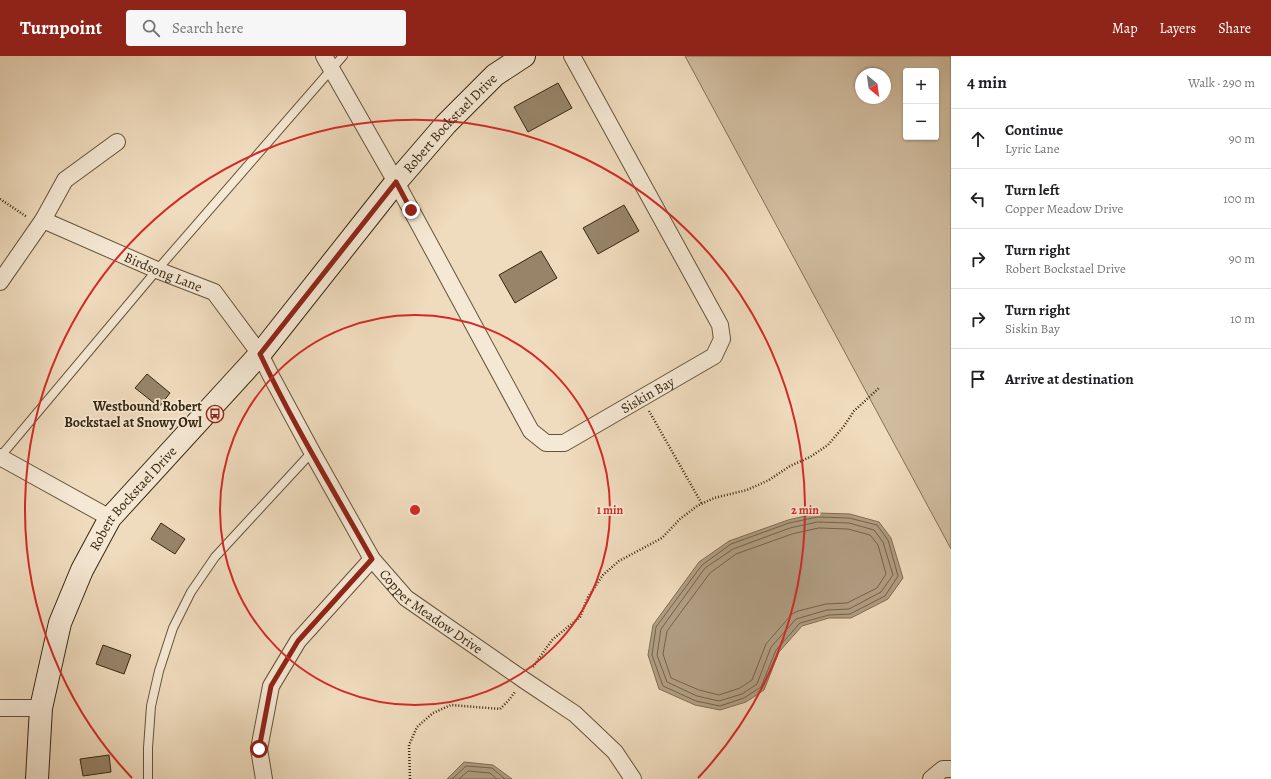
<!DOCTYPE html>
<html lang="en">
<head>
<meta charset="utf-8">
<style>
	:root { --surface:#fff; --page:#f6f6f6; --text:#202124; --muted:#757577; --line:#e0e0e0; --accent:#8f2418 }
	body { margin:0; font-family:Alegreya,serif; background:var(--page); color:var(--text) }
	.controls { position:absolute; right:12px; top:12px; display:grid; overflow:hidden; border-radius:4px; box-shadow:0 1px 3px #0004 }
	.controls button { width:36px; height:36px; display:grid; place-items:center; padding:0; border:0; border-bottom:1px solid var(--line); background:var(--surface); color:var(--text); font:20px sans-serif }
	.compass { position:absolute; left:855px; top:12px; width:36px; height:36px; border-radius:50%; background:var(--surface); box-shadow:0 1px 3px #0004; rotate:151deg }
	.stop { position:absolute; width:12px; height:12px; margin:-9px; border:3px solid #8f2418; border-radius:50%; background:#fff }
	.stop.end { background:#8f2418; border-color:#fff; box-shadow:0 1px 4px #0008 }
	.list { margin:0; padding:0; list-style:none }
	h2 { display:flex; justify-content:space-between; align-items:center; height:52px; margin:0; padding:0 16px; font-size:17px }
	h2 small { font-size:13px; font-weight:400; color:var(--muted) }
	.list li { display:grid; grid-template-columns:26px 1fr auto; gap:12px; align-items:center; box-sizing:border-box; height:60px; padding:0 16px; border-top:1px solid var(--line) }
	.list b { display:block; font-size:15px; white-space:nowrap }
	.list p { margin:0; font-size:13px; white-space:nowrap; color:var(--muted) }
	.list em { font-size:13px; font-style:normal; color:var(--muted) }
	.icon { flex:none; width:22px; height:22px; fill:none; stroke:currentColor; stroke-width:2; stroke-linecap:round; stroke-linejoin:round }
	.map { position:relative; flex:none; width:951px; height:723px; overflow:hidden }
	header { display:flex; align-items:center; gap:24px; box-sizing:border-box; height:56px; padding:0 20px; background:var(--accent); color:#fff }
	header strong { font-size:19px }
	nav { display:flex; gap:22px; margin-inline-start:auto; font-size:14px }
	.search { width:280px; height:36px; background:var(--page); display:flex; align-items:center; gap:10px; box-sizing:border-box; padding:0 14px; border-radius:4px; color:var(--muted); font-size:15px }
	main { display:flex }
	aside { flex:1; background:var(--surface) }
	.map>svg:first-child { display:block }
	.green { fill:#d0bc9f; stroke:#847157; fill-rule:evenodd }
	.water { fill:#b09d82; stroke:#806d54 }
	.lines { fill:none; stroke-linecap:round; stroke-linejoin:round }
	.shore { stroke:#746248; stroke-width:1 }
	.building { fill:#978469; stroke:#37260f }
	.lane-casing { stroke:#65533a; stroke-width:10 }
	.street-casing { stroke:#65533a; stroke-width:18 }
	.secondary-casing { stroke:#37260f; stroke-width:24 }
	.path { stroke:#37260f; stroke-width:2.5; stroke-dasharray:1 2; stroke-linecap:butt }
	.lane { stroke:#f5e8d4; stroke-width:8 }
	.street { stroke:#f5e8d4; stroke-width:16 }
	.secondary { stroke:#f5e8d4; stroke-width:22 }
	.route { stroke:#8f2418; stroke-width:5 }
	.ring { fill:none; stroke:#d62828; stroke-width:2 }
	.labels { text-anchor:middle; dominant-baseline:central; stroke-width:3.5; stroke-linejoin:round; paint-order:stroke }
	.street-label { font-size:14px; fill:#37260f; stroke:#f5e8d4 }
	.poi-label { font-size:14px; font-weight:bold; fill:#37260f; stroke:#f5e8d4; text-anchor:end }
	.centre { fill:#d62828; stroke:#f5e8d4; stroke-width:2 }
	.ring-label { font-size:12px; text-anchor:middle; font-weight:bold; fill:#d62828; stroke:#f5e8d4; stroke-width:3.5; stroke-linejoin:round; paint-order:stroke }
</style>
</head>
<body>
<header>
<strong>Turnpoint</strong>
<div class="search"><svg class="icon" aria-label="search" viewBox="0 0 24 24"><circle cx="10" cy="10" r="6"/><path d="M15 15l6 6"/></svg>Search here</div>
<nav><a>Map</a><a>Layers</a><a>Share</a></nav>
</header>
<main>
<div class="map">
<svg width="951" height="723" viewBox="0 0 951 723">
	<rect width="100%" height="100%" fill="#efdbbd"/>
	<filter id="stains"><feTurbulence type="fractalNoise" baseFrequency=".005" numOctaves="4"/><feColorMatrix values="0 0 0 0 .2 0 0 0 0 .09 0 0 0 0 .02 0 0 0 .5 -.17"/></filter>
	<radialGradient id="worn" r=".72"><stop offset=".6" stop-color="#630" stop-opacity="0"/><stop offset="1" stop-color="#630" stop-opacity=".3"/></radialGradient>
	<!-- green -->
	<path class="green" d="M685,0H951V493ZM906,15H936V81H906ZM861,18H885V42H861Z"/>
	<!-- water -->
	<path class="water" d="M818,457L850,458L879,466L891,482L903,522L888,543L851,562H829L802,570L779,596L764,634L746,646L720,654L695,649L659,633L648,599L653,569L699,506L729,485L788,464Z
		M464,706L493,709L512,723H447Z"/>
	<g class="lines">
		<!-- shore -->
		<path class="shore" d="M818,461L849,462L877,469L888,484L898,520L885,540L850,558L829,559L800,567L776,594L761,631L744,642L720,650L696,645L663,630L652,599L656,571L702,509L731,488L789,467Z
			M818,466L849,467L874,474L883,486L893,519L881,536L849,553L827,554L796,563L771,591L757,628L742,638L719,645L697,640L667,626L657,599L661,573L705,512L733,493L790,472Z
			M819,472L848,473L870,479L878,489L886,518L877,532L847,547L826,548L798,555L792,558L766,588L752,624L740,632L719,639L699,634L671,622L663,598L667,575L710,517L736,498L792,478Z
			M452,723L466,710L492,712L505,723
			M459,723L468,715L490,717L497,723"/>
	</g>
	<!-- building -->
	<path class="building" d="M558,27L572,52L528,76L514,51Z
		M624,149L639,175L598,198L583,172Z
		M541,195L557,222L515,247L499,219Z
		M147,318L170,337L159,351L135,332Z
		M161,467L185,483L175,498L151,483Z
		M103,589L131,599L124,618L96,608Z
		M109,699L111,716L83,720L80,703Z"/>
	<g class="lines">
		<defs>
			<path id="lane" d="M0,401L157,214L343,0
				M148,723V692L151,650L159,615L173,572L191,536L215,501L312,396"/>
			<g id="street">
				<path id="s1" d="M324,0L396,126L531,375L546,387H564L714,300L722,283L720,269L572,0"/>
				<path id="s2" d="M43,164L157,214L214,236L260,298L271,320L312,396L372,503L406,542L524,624L575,658L615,696L633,723"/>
				<path d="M0,226L43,164L65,124L117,86"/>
				<path d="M0,401L110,462"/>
				<path d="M0,652H41"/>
				<path d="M264,723L259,693L271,630L298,585L372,503"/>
				<path d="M931,723L943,713H951"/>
			</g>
			<g id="secondary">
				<path id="s3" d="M37,723L41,652L60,567L82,514L110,462L260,298L396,126L446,68L495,19L524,0"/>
			</g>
		</defs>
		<!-- lane casing -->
		<use href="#lane" class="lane-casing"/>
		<!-- street casing -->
		<use href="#street" class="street-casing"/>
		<!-- secondary casing -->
		<use href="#secondary" class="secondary-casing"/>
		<!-- path -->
		<path class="path" d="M0,143L27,161
			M649,355L702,448
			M533,611L552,584L580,561L588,541L603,519L619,505L662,482L680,463L697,450L714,442L747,434L769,424L790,410L810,401L828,389L844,370L854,355L880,331
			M410,723L409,689L417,671L433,657L451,649L500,653L508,645L515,636"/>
		<!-- lane -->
		<use href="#lane" class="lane"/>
		<!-- street -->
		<use href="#street" class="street"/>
		<!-- secondary -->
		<use href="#secondary" class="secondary"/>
	</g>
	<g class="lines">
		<!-- route -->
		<path class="route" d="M259,693L271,630L298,585L372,503C334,435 293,368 260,298L396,126L411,154"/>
	</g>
	<!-- distance rings -->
	<g class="ring">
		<circle cx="415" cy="454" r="195"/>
		<path d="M132 722A390 390 0 1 1 698 722"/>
	</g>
	<!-- icons -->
	<defs>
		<symbol id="bus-ring" viewBox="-11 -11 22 22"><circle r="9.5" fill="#f5e8d4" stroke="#8f2418" stroke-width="1.5"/><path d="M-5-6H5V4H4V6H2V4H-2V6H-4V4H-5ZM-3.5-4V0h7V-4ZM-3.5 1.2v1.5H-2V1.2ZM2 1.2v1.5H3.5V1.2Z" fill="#8f2418"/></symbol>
	</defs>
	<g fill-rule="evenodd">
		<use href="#bus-ring" x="205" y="348" width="20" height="20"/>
	</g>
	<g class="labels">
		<!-- street labels -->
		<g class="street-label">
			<text stroke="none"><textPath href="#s3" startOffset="796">Robert Bockstael Drive</textPath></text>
			<text stroke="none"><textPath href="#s2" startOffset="131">Birdsong Lane</textPath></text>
			<text stroke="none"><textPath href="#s1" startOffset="562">Siskin Bay</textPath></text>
			<text stroke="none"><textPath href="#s3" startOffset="304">Robert Bockstael Drive</textPath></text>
			<text stroke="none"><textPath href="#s2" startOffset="576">Copper Meadow Drive</textPath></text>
		</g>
		<!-- poi labels -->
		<g class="poi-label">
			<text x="202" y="350">Westbound Robert<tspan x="202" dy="16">Bockstael at Snowy Owl</tspan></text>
		</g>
	</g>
	<circle cx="415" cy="454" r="6" class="centre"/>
	<g class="ring-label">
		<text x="610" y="458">1 min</text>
		<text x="805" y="458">2 min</text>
	</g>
	<rect width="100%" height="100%" filter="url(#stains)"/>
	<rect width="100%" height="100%" fill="url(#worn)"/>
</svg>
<div class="controls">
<button>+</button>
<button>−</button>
</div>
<svg class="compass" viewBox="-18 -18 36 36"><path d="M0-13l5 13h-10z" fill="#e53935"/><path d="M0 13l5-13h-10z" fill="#757577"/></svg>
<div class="stop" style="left:259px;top:693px"></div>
<div class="stop end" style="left:411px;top:154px"></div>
</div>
<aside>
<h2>4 min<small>Walk · 290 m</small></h2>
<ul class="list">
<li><svg class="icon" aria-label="ahead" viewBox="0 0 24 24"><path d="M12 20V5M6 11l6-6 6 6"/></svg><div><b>Continue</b><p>Lyric Lane</p></div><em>90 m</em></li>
<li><svg class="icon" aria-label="left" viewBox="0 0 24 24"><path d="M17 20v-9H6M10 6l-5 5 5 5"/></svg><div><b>Turn left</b><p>Copper Meadow Drive</p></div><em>100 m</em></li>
<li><svg class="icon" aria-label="right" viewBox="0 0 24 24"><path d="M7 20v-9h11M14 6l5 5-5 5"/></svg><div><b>Turn right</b><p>Robert Bockstael Drive</p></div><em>90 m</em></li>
<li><svg class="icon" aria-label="right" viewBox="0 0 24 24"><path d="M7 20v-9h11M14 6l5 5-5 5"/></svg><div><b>Turn right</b><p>Siskin Bay</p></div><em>10 m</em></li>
<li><svg class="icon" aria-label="arrive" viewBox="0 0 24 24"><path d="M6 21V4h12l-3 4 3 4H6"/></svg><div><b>Arrive at destination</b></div></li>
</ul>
</aside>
</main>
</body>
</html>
